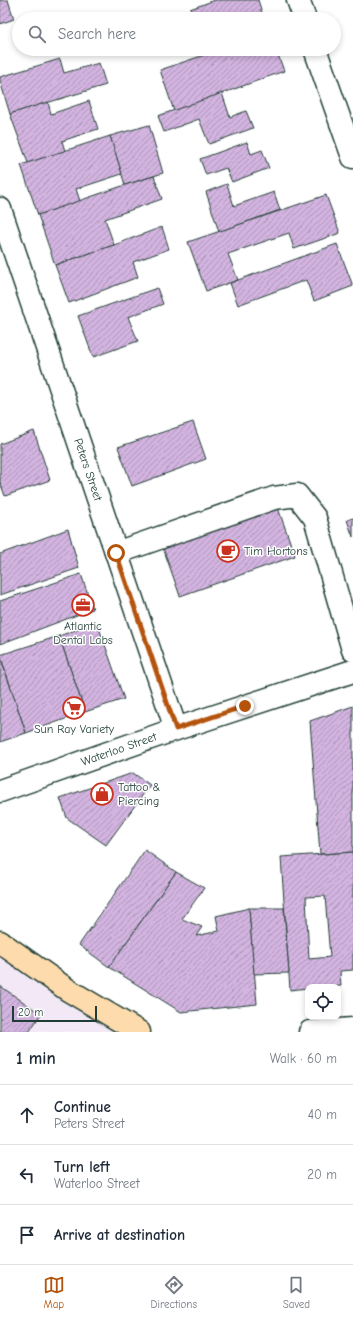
<!DOCTYPE html>
<meta charset="utf-8">
<style>
body{margin:0;font-family:"Comic Neue",sans-serif;background:#f6f6f7;color:#1f2937}
.controls{position:absolute;right:12px;bottom:12px;display:grid;overflow:hidden;border-radius:8px;box-shadow:0 2px 6px #0003}
.controls button{width:36px;height:36px;display:grid;place-items:center;padding:0;border:0;border-bottom:1px solid #e0e1e3;background:#fff;color:#1f2937;font:20px sans-serif}
.scale{position:absolute;left:12px;bottom:10px;width:85px;box-sizing:border-box;padding-left:4px;border:2px solid #1f3d34;border-top:0;font-size:11px;line-height:14px;white-space:nowrap;color:#1f3d34;-webkit-text-stroke:3px #fff;paint-order:stroke}
.stop{position:absolute;width:12px;height:12px;margin:-9px;border:3px solid #b45309;border-radius:50%;background:#fff}
.stop.end{background:#b45309;border-color:#fff;box-shadow:0 1px 4px #0008}
.list{margin:0;padding:0;list-style:none}
h2{display:flex;justify-content:space-between;align-items:center;height:52px;margin:0;padding:0 16px;font-size:17px}
h2 small{font-size:13px;font-weight:400;color:#747a83}
.list li{display:grid;grid-template-columns:26px 1fr auto;gap:12px;align-items:center;box-sizing:border-box;height:60px;padding:0 16px;border-top:1px solid #e0e1e3}
.list b{display:block;font-size:15px;white-space:nowrap}
.list p{margin:0;font-size:13px;white-space:nowrap;color:#747a83}
.list em{font-size:13px;font-style:normal;color:#747a83}
.icon{flex:none;width:22px;height:22px;fill:none;stroke:currentColor;stroke-width:2;stroke-linecap:round;stroke-linejoin:round}
.map{position:relative;flex:none;width:353px;height:1032px;overflow:hidden}
.search{position:absolute;background:#fff;box-shadow:0 2px 6px #0003;left:12px;right:12px;top:12px;height:44px;display:flex;align-items:center;gap:10px;box-sizing:border-box;padding:0 14px;border-radius:22px;color:#747a83;font-size:15px}
.sheet{height:232px;background:#fff}
nav{display:flex;justify-content:space-around;align-items:center;box-sizing:border-box;height:56px;border-top:1px solid #e0e1e3;background:#fff;font-size:11px;color:#747a83}
nav a{display:grid;justify-items:center;gap:2px}
nav .on{color:#b45309}
.map>svg:first-child{display:block}
.built{fill:#f2e8f6}
.building{fill:url(#building-hatch);stroke:#1f3d34;fill-rule:evenodd}
.lines{fill:none;stroke-linecap:round;stroke-linejoin:round}
.minor-casing{stroke:#1f3d34;stroke-width:25}
.major-casing{stroke:#1f3d34;stroke-width:25}
.minor{stroke:#fff;stroke-width:22}
.major{stroke:#fedbac;stroke-width:22}
.route{stroke:#b45309;stroke-width:5}
.labels{text-anchor:middle;stroke-width:3;stroke-linejoin:round;paint-order:stroke}
.street-label{font-size:12px;fill:#1f3d34;stroke:#fff}
.poi-label{font-size:12px;fill:#1f3d34;stroke:#fff;text-anchor:start}
</style>
<div class="map">
<svg width="353" height="1032" viewBox="0 0 353 1032">
<defs>
<pattern id="building-hatch" width="6" height="6" patternUnits="userSpaceOnUse"><rect width="6" height="6" fill="#d3b4e0"/><path d="M-1 1l2-2M0 6l6-6M5 7l2-2" fill="none" stroke="#ab94b6"/></pattern>
</defs>
<rect width="100%" height="100%" fill="#fff"/>
<filter id="ink" filterUnits="userSpaceOnUse"><feTurbulence type="fractalNoise" baseFrequency=".025" numOctaves="2"/><feDisplacementMap in="SourceGraphic" scale="8" xChannelSelector="R" yChannelSelector="G"/><feConvolveMatrix kernelMatrix="1 2 1 2 8 2 1 2 1" color-interpolation-filters="sRGB"/></filter>
<g filter="url(#ink)">
<path class="built" d="M 0,942 L 139,1032 L 0,1032 Z"/>
<g class="building">
<path d="M 0,0 L 8,0 L 14,19 L 0,24 Z"/>
<path d="M 215,0 L 258,0 L 264,19 L 194,19 L 190,9 Z"/>
<path d="M 222,49 L 276,49 L 284,71 L 174,111 L 160,70 Z"/>
<path d="M 60,59 L 64,73 L 99,63 L 106,85 L 10,114 L 0,81 L 0,77 Z"/>
<path d="M 222,93 L 230,117 L 246,111 L 253,128 L 209,144 L 199,119 L 164,132 L 158,116 Z"/>
<path d="M 89,101 L 98,129 L 62,141 L 65,151 L 28,163 L 10,114 L 48,102 L 51,114 Z"/>
<path d="M 149,125 L 163,173 L 125,185 L 110,136 Z"/>
<path d="M 110,136 L 122,174 L 76,189 L 80,201 L 38,215 L 21,165 Z"/>
<path d="M 247,142 L 251,154 L 262,150 L 269,168 L 232,182 L 226,168 L 206,175 L 200,159 Z"/>
<path d="M 154,176 L 162,199 L 105,219 L 114,245 L 55,265 L 38,215 L 125,185 Z"/>
<path d="M 227,184 L 234,206 L 274,192 L 280,210 L 219,232 L 206,192 Z"/>
<path d="M 326,195 L 340,233 L 294,249 L 289,233 L 228,254 L 238,280 L 206,291 L 188,242 Z"/>
<path d="M 162,227 L 169,249 L 133,262 L 138,277 L 69,303 L 55,265 L 114,245 Z"/>
<path d="M 337,244 L 353,286 L 314,301 L 306,280 L 238,305 L 230,283 Z"/>
<path d="M 157,288 L 163,304 L 128,317 L 138,341 L 93,357 L 78,316 Z"/>
<path d="M 193,422 L 206,459 L 132,486 L 118,447 Z"/>
<path d="M 34,431 L 50,480 L 5,496 L 0,482 L 0,444 Z"/>
<path d="M 277,505 L 295,556 L 180,596 L 162,545 Z"/>
<path d="M 353,518 L 353,537 L 347,520 Z"/>
<path d="M 68,529 L 79,568 L 0,595 L 0,554 Z"/>
<path d="M 81,574 L 93,609 L 0,644 L 0,601 Z"/>
<path d="M 97,622 L 124,699 L 85,712 L 59,636 Z"/>
<path d="M 59,636 L 85,712 L 26,733 L 0,655 Z"/>
<path d="M 0,656 L 26,733 L 0,742 Z"/>
<path d="M 353,706 L 353,852 L 320,854 L 310,721 Z"/>
<path d="M 133,773 L 150,785 L 106,845 L 67,818 L 60,798 Z"/>
<path d="M 145,850 L 176,872 L 109,967 L 79,945 Z"/>
<path d="M 353,852 L 353,970 L 340,971 L 341,986 L 308,987 L 308,988 L 290,990 L 281,857 ZM 325,896 L 330,957 L 309,959 L 306,897 Z"/>
<path d="M 176,872 L 204,888 L 182,919 L 202,927 L 196,936 L 219,931 L 216,916 L 249,908 L 257,1004 L 181,1012 L 109,967 Z"/>
<path d="M 249,908 L 284,908 L 289,973 L 254,974 Z"/>
<path d="M 0,986 L 41,1014 L 29,1032 L 0,1032 Z"/>
</g>
<g class="lines">
<g class="minor-casing">
<g id="minor">
<path d="M 298,0 L 305,19"/>
<path d="M 315,49 L 353,157"/>
<path id="s1" d="M 0,209 L 176,729"/>
<path d="M 116,553 L 274,498 L 297,495 L 315,518 L 353,650"/>
<path id="s2" d="M 0,791 L 176,729 L 353,671"/>
<path d="M 310,1032 L 353,1029"/>
</g>
</g>
<g class="major-casing">
<path id="major" d="M 0,942 L 68,990 L 139,1032"/>
</g>
<use href="#minor" class="minor"/>
<use href="#major" class="major"/>
</g>
</g>
<g class="lines" filter="url(#ink)">
<path class="route" d="M 116,553 L 176,729 L 245,706"/>
</g>
<defs>
<g id="cafe-ring" transform="scale(1.15)"><circle r="9.5" fill="#fff" stroke="#c8321e" stroke-width="1.5"/><path d="M-5.5-4.5H6V0H3Q3 3.5 0 3.5H-2.5Q-5.5 3.5-5.5 0ZM3-3.2v2h1.7v-2ZM-6 4.5H4V6H-6Z" fill="#c8321e"/></g>
<g id="office-ring" transform="scale(1.15)"><circle r="9.5" fill="#fff" stroke="#c8321e" stroke-width="1.5"/><path d="M-6-3h4V-5.5h4V-3h4V5H-6ZM-1-4.5V-3h2v-1.5ZM-6 0V1H6V0Z" fill="#c8321e"/></g>
<g id="supermarket-ring" transform="scale(1.15)"><circle r="9.5" fill="#fff" stroke="#c8321e" stroke-width="1.5"/><path d="M-6-5.5h2.5l.6 2H6L4.5 2H-2.5L-4.4-4H-6ZM-1.5 3.2a1.3 1.3 0 1 0 .1 0ZM3 3.2a1.3 1.3 0 1 0 .1 0Z" fill="#c8321e"/></g>
<g id="shop-ring" transform="scale(1.15)"><circle r="9.5" fill="#fff" stroke="#c8321e" stroke-width="1.5"/><path d="M-5-2.5h2.3a2.7 3.5 0 0 1 5.4 0H5L5.5 6h-11ZM-1.5-2.5h3a1.5 2.3 0 0 0-3 0Z" fill="#c8321e"/></g>
</defs>
<g fill-rule="evenodd">
<use href="#cafe-ring" x="228" y="551"/>
<use href="#office-ring" x="83" y="605"/>
<use href="#supermarket-ring" x="74" y="708"/>
<use href="#shop-ring" x="102" y="794"/>
</g>
<g class="labels">
<g class="street-label">
<text dy="4" stroke="none"><textPath href="#s1" startOffset="275">Peters Street</textPath></text>
<text dy="4" stroke="none"><textPath href="#s2" startOffset="126">Waterloo Street</textPath></text>
</g>
<g class="poi-label">
<text x="244" y="555">Tim Hortons</text>
<text x="83" y="630" text-anchor="middle">Atlantic<tspan x="83" dy="14">Dental Labs</tspan></text>
<text x="74" y="733" text-anchor="middle">Sun Ray Variety</text>
<text x="118" y="791">Tattoo &amp;<tspan x="118" dy="14">Piercing</tspan></text>
</g>
</g>
</svg>
<div class="controls">
<button><svg class="icon" aria-label="locate" viewBox="0 0 24 24"><circle cx="12" cy="12" r="6"/><path d="M12 2v4M12 18v4M2 12h4M18 12h4"/></svg></button>
</div>
<div class="scale">20 m</div>
<div class="stop" style="left:116px;top:553px"></div>
<div class="stop end" style="left:245px;top:706px"></div>
<div class="search"><svg class="icon" aria-label="search" viewBox="0 0 24 24"><circle cx="10" cy="10" r="6"/><path d="M15 15l6 6"/></svg>Search here</div>
</div>
<section class="sheet">
<h2>1 min<small>Walk · 60 m</small></h2>
<ul class="list">
<li><svg class="icon" aria-label="ahead" viewBox="0 0 24 24"><path d="M12 20V5M6 11l6-6 6 6"/></svg><div><b>Continue</b><p>Peters Street</p></div><em>40 m</em></li>
<li><svg class="icon" aria-label="left" viewBox="0 0 24 24"><path d="M17 20v-9H6M10 6l-5 5 5 5"/></svg><div><b>Turn left</b><p>Waterloo Street</p></div><em>20 m</em></li>
<li><svg class="icon" aria-label="arrive" viewBox="0 0 24 24"><path d="M6 21V4h12l-3 4 3 4H6"/></svg><div><b>Arrive at destination</b></div></li>
</ul>
</section>
<nav>
<a class="on"><svg class="icon" aria-label="map" viewBox="0 0 24 24"><path d="M3 6l6-2 6 2 6-2v14l-6 2-6-2-6 2zM9 4v14M15 6v14"/></svg>Map</a>
<a><svg class="icon" aria-label="directions" viewBox="0 0 24 24"><path d="M12 3l9 9-9 9-9-9zM9 14v-3h6M13 9l2 2-2 2"/></svg>Directions</a>
<a><svg class="icon" aria-label="saved" viewBox="0 0 24 24"><path d="M7 4h10v16l-5-4-5 4z"/></svg>Saved</a>
</nav>
